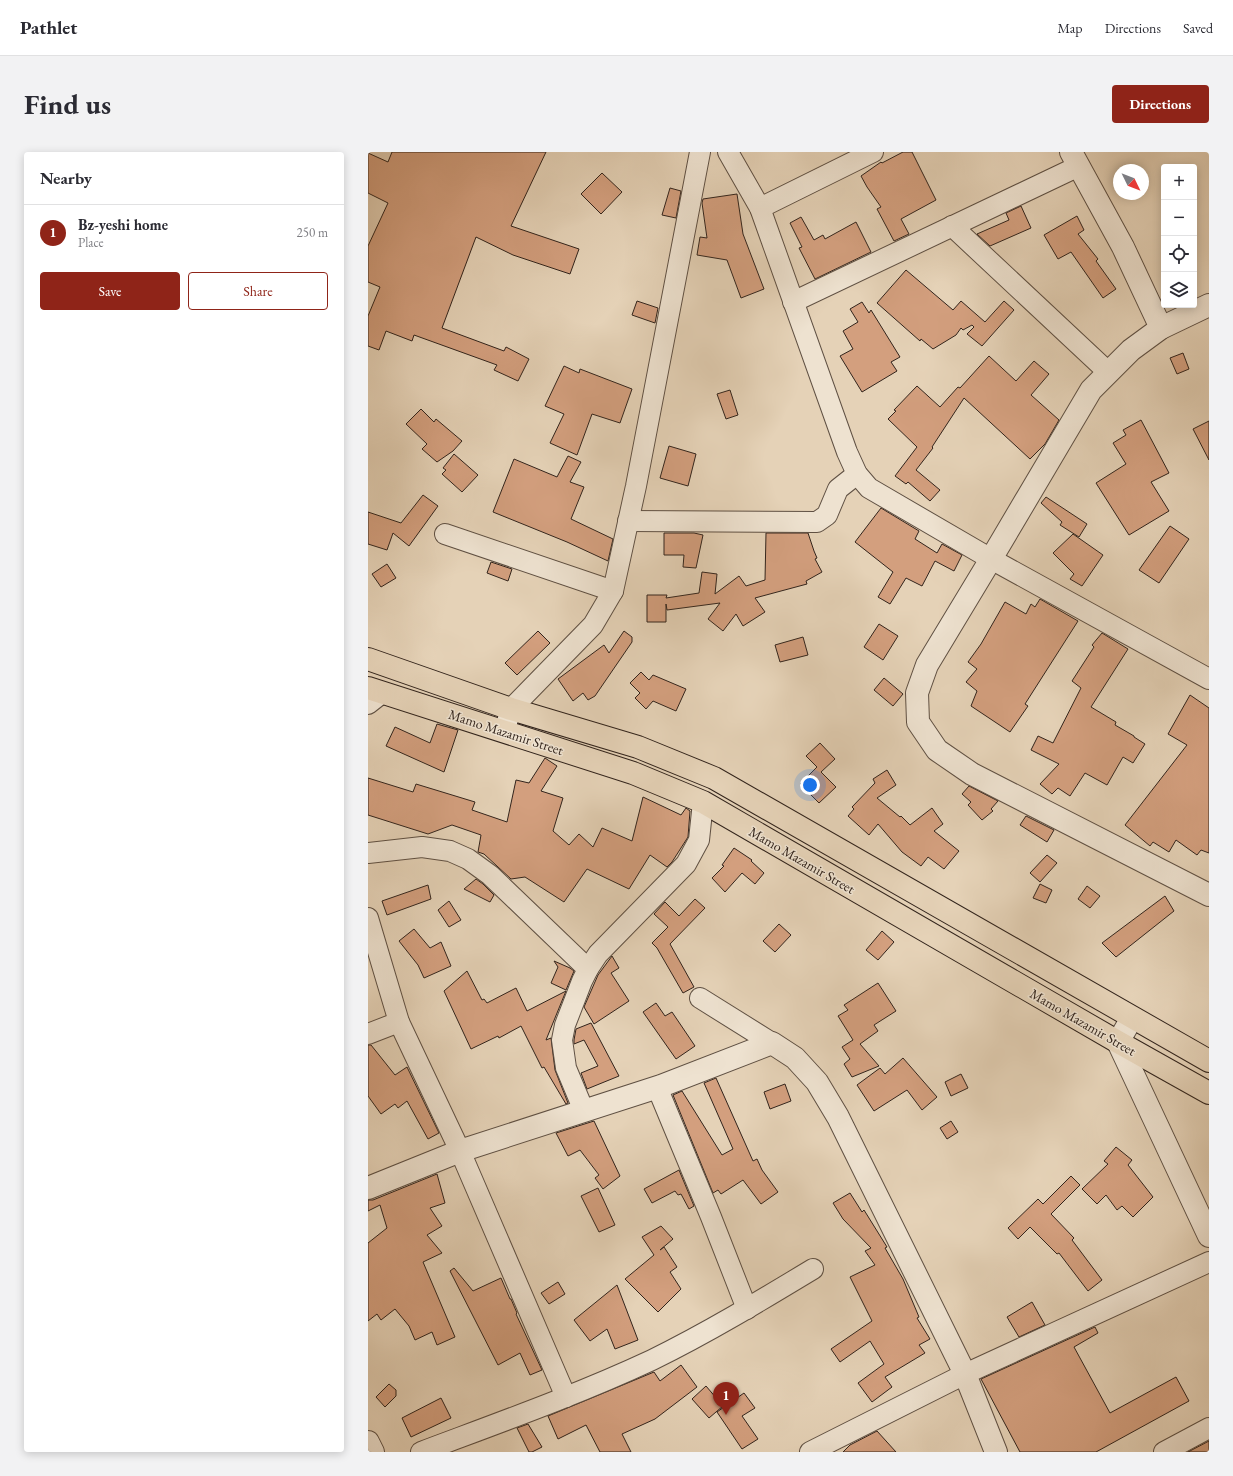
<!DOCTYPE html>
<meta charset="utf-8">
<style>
body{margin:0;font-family:"EB Garamond",serif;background:#f2f2f3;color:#2b2b33}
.controls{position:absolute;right:12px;top:12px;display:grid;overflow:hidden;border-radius:4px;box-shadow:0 2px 10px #0003}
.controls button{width:36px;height:36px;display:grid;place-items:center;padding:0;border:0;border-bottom:1px solid #e1e1e2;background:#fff;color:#2b2b33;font:20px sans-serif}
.compass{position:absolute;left:745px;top:12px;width:36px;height:36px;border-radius:50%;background:#fff;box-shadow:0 2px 10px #0003;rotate:133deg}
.you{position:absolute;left:442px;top:633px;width:14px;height:14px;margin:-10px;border:3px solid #fff;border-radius:50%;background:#1a73e8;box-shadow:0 0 0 6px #1a73e833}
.badge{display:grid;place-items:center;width:26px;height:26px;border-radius:50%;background:#8f2418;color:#fff;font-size:13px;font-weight:700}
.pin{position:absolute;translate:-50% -33px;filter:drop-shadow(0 1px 2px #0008)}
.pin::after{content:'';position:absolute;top:21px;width:14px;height:12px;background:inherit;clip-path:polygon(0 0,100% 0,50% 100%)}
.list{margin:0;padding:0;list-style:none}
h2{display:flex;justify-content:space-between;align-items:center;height:52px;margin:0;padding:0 16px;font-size:17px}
h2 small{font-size:13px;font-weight:400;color:#7c7c81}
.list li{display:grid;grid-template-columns:26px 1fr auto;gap:12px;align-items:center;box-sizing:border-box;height:56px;padding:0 16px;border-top:1px solid #e1e1e2}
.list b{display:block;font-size:15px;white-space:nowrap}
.list p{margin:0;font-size:13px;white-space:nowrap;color:#7c7c81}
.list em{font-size:13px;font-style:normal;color:#7c7c81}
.actions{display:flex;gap:8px;padding:12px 16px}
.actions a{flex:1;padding:9px 0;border:1px solid #8f2418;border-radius:4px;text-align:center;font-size:14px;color:#8f2418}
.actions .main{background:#8f2418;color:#fff}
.icon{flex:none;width:22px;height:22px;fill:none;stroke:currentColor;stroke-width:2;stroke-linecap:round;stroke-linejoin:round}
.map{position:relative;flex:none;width:841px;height:1300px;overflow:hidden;border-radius:4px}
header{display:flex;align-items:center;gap:24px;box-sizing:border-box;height:56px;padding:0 20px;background:#fff;border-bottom:1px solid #e1e1e2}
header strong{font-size:19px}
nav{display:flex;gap:22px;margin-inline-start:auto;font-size:14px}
.intro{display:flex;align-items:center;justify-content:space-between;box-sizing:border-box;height:96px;padding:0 24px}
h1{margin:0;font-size:28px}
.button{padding:10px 18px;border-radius:4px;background:#8f2418;color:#fff;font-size:14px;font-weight:700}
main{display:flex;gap:24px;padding:0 24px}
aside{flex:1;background:#fff;border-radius:4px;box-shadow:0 2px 10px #0003}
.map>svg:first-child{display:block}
.building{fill:#d39f7e;stroke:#32241c}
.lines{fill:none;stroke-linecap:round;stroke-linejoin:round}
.minor-casing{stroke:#5f5043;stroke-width:22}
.tertiary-casing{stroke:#5f5043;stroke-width:24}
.primary-casing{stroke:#32241c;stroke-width:24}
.minor{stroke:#eee2d0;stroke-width:20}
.tertiary{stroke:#eee2d0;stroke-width:22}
.primary{stroke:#e5d2b7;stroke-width:22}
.labels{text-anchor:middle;stroke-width:3;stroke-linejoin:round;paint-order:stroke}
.street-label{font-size:14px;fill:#32241c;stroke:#eee2d0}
</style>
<header>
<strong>Pathlet</strong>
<nav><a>Map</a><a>Directions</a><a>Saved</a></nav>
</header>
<div class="intro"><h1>Find us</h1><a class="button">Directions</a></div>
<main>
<aside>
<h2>Nearby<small></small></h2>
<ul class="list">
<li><span class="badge">1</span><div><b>Bz-yeshi home</b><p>Place</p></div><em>250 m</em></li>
</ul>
<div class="actions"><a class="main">Save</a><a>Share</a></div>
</aside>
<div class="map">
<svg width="841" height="1300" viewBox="0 0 841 1300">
<rect width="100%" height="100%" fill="#e5d2b7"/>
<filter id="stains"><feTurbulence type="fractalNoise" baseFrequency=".005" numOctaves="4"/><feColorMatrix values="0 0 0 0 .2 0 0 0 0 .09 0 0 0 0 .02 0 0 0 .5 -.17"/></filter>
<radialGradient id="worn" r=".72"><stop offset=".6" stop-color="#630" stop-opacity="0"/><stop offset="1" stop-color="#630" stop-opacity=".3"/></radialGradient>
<g class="building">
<path d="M 24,0 L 178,0 L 143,74 L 211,97 L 202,122 L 145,103 L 108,85 L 74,176 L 136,199 L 138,195 L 161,207 L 150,229 L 126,218 L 129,213 L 46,183 L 44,189 L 18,179 L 11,198 L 0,194 L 0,164 L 12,135 L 0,130 L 0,94 L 20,51 L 0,41 L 0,1 L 20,10 Z"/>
<path d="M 535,0 L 544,0 L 568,48 L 533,67 L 541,82 L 526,89 L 509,57 L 513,55 L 499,35 L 493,24 L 513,10 L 514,11 Z"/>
<path d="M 234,21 L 254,40 L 233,62 L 213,42 Z"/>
<path d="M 302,36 L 313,39 L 308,66 L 294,63 Z"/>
<path d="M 369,42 L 375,82 L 396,137 L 373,146 L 359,108 L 329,103 L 332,85 L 339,86 L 334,51 L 335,47 Z"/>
<path d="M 653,54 L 663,76 L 622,94 L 609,82 L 641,68 L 638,61 Z"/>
<path d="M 709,64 L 716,78 L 710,82 L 730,107 L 728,109 L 748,137 L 735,146 L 703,100 L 690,107 L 676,83 Z"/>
<path d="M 433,65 L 446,88 L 455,83 L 457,87 L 488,70 L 503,100 L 447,127 L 431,96 L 434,95 L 422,71 Z"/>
<path d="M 538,118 L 585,158 L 593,149 L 617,170 L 636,149 L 646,158 L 614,194 L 599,182 L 606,175 L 604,173 L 595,178 L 593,176 L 588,183 L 565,197 L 553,187 L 552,189 L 509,151 Z"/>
<path d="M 269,149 L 290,156 L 287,171 L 264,163 Z"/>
<path d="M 494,150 L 501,161 L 503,158 L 532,205 L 523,210 L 529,219 L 494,240 L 472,204 L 485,197 L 475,179 L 490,170 L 482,157 Z"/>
<path d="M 815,201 L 821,217 L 809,222 L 802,206 Z"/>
<path d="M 621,204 L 648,229 L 666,209 L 681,222 L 663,243 L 691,268 L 677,292 L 662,307 L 596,246 L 564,295 L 565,296 L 548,318 L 572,338 L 562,349 L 540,330 L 538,332 L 527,324 L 549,295 L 520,267 L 528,259 L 526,258 L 549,234 L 572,255 L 590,235 L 592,236 Z"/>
<path d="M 196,214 L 211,221 L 212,217 L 264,237 L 252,271 L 224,262 L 209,303 L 182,291 L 196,262 L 177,254 Z"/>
<path d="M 362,238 L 370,263 L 358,267 L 349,242 Z"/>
<path d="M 53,257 L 66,270 L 68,267 L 94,289 L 85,299 L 69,310 L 54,297 L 59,292 L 38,272 Z"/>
<path d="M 773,268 L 801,321 L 783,330 L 801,359 L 761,383 L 728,331 L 758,312 L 745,291 L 758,283 L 755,278 Z"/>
<path d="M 841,269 L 841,308 L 825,277 Z"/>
<path d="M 301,294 L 328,302 L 320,334 L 292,326 Z"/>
<path d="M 86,302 L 110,323 L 94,340 L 74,322 L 78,318 L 75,316 Z"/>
<path d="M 200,304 L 213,310 L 202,330 L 216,335 L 203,367 L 245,387 L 240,409 L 199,390 L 125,360 L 146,307 L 189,325 Z"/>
<path d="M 55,343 L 70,354 L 41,394 L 25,381 L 19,398 L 0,392 L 0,360 L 33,371 Z"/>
<path d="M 678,345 L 719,372 L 711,385 L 692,373 L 694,370 L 673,351 Z"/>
<path d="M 513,356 L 551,379 L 547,387 L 569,401 L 574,392 L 594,403 L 586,419 L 567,409 L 554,434 L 538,426 L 522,452 L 510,445 L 525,420 L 487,390 Z"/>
<path d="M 802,374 L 821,387 L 791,431 L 771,418 Z"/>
<path d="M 296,381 L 326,381 L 335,383 L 328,416 L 315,415 L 316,403 L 296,403 Z"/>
<path d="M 398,381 L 440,381 L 446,399 L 449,406 L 447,407 L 454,420 L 438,429 L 439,432 L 387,446 L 397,460 L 375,474 L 368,462 L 355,479 L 340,467 L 352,451 L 299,458 L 298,452 L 298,470 L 279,470 L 279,443 L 299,443 L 298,446 L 331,441 L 334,420 L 349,422 L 347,442 L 371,424 L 378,434 L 397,428 Z"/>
<path d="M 705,382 L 735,403 L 714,434 L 702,427 L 706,422 L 685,401 Z"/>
<path d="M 123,410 L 144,417 L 140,429 L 119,421 Z"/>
<path d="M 19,412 L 28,426 L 13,435 L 4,422 Z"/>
<path d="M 672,447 L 710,469 L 657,552 L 660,554 L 642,580 L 603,554 L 609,539 L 598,530 L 609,517 L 600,510 L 613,492 L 637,450 L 658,462 L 663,452 L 667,455 Z"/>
<path d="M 511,472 L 530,484 L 515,508 L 496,495 Z"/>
<path d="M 170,479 L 182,491 L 149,523 L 137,511 Z"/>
<path d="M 256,479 L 264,485 L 264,490 L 227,544 L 220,548 L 215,541 L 205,549 L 190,527 L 236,493 L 241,501 Z"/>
<path d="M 734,481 L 760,497 L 723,555 L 748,570 L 747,573 L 766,584 L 766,585 L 777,592 L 765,611 L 755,605 L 739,633 L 717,621 L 702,644 L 690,636 L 684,642 L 672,632 L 691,612 L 663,598 L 670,584 L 685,591 L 713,536 L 704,529 L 726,495 L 724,493 Z"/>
<path d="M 435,485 L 440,503 L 412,510 L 407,493 Z"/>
<path d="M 273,520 L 281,528 L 285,523 L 318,537 L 308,559 L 285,549 L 278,557 L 267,546 L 272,541 L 262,531 Z"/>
<path d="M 516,526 L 535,542 L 525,554 L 506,538 Z"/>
<path d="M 822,543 L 841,556 L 841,701 L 833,698 L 829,703 L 808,688 L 801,700 L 785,690 L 782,694 L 757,673 L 819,593 L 800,582 Z"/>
<path d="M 69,572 L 90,578 L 76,620 L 18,594 L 27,575 L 62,591 Z"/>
<path d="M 452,591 L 467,607 L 453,620 L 468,635 L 451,651 L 432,632 L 449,615 L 438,604 Z"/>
<path d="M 177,606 L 189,614 L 173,639 L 195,646 L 185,679 L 201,693 L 211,682 L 225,695 L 234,676 L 264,689 L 275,645 L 313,663 L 318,656 L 322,659 L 320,685 L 304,710 L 299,715 L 282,703 L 261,737 L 219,717 L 196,750 L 157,725 L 143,727 L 116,702 L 110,700 L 113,683 L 84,673 L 60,682 L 0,663 L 0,626 L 45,640 L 48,632 L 107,650 L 104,658 L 139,670 L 148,628 L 161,631 Z"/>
<path d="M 519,618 L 528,633 L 509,646 L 532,665 L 533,664 L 542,673 L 564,656 L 575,672 L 566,679 L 591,699 L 576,717 L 560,705 L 553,714 L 534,700 L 510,672 L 501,683 L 480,664 L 486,657 L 484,655 L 507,631 L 505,627 Z"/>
<path d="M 601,634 L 630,649 L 623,657 L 625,659 L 614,668 L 600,653 L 603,650 L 594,642 Z"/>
<path d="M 658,664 L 686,678 L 679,690 L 652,673 Z"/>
<path d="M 366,696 L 384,708 L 383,709 L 396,721 L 387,732 L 374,721 L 357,740 L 344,726 L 356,714 L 354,713 Z"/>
<path d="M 679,703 L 689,711 L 672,730 L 662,721 Z"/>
<path d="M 108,727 L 115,732 L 126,743 L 122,750 L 96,737 Z"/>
<path d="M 672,732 L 684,738 L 678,751 L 665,746 Z"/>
<path d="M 60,733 L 63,747 L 19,763 L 14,749 Z"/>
<path d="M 719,734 L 732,744 L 722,756 L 710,747 Z"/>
<path d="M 797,744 L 806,759 L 748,805 L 734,791 Z"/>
<path d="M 327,747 L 337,756 L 302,792 L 326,835 L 315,841 L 289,796 L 284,791 L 300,775 L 286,762 L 297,750 L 311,764 Z"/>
<path d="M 81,749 L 93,768 L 81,775 L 70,758 Z"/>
<path d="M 411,772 L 423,783 L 407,800 L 395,789 Z"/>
<path d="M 46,777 L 62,796 L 73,790 L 83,814 L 56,826 L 50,813 L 31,789 Z"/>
<path d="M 514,779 L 526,790 L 510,808 L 498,798 Z"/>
<path d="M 244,804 L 251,816 L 243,821 L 261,849 L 226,872 L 216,855 L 230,823 Z"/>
<path d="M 186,809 L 202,816 L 206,819 L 198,838 L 183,831 L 190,815 Z"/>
<path d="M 99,819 L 114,848 L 116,847 L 119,851 L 148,836 L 159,859 L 198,839 L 178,888 L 183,886 L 187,918 L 200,951 L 198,952 L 176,915 L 174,916 L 153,874 L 131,886 L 130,884 L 103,897 L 76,839 Z"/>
<path d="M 510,831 L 528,859 L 506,873 L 510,879 L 492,892 L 511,914 L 484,925 L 476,912 L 482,907 L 474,895 L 485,888 L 470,864 L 480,858 L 476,853 Z"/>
<path d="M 288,851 L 297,864 L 304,860 L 327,894 L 308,907 L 275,860 Z"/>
<path d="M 223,871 L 251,924 L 219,937 L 213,921 L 230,914 L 216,888 L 206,892 L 206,888 L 208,877 Z"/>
<path d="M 0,893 L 3,893 L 27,923 L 39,915 L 71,981 L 60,987 L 39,949 L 30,956 L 27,952 L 13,962 L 0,944 Z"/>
<path d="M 535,906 L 569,945 L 554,958 L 539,938 L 506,959 L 489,933 L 512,916 L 517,922 Z"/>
<path d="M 593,922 L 600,936 L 583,944 L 577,930 Z"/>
<path d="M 348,926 L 385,1009 L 389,1007 L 394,1018 L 410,1040 L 393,1052 L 375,1028 L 353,1042 L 350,1038 L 345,1041 L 305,943 L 314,939 L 354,1003 L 365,997 L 336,931 Z"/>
<path d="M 417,932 L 423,949 L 402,957 L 396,940 Z"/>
<path d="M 226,969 L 252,1024 L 235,1037 L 227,1026 L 231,1023 L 212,998 L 200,1004 L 188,981 Z"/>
<path d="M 583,969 L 590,980 L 579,987 L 572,976 Z"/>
<path d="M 748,995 L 764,1008 L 760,1013 L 785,1045 L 765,1065 L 754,1054 L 749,1058 L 738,1043 L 729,1052 L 714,1037 L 740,1012 L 736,1009 Z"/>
<path d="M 311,1018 L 326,1054 L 321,1057 L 313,1042 L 310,1043 L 307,1039 L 284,1051 L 276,1037 Z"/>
<path d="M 69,1022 L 77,1051 L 62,1056 L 74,1074 L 59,1083 L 74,1101 L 55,1110 L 87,1185 L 69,1193 L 64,1180 L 47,1188 L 41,1174 L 27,1157 L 13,1168 L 9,1162 L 0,1169 L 0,1091 L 19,1076 L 12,1053 L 0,1059 L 0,1048 L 5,1048 Z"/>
<path d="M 703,1024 L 712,1033 L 683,1062 L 706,1086 L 704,1088 L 734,1128 L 720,1139 L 691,1101 L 689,1102 L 662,1075 L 650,1087 L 640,1076 L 670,1047 L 675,1052 Z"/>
<path d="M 230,1036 L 247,1073 L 231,1080 L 213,1044 Z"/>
<path d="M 482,1041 L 494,1060 L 496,1058 L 519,1095 L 517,1096 L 535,1127 L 551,1165 L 549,1166 L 562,1187 L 551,1193 L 557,1201 L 517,1225 L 524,1235 L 504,1250 L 490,1231 L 516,1212 L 502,1189 L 472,1210 L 463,1197 L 504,1169 L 482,1125 L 507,1113 L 497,1099 L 503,1096 L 475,1067 L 465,1051 Z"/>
<path d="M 293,1074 L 305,1087 L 292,1098 L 296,1095 L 309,1115 L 302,1120 L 313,1137 L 290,1160 L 257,1127 L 286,1103 L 274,1085 Z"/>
<path d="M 86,1116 L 105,1139 L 133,1126 L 142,1147 L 143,1147 L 149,1161 L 148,1162 L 174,1218 L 162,1223 L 152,1201 L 130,1213 L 82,1119 Z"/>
<path d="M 190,1130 L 197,1142 L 181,1152 L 173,1141 Z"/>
<path d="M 249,1133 L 270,1188 L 247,1197 L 239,1177 L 222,1189 L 206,1168 Z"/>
<path d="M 664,1150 L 677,1173 L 651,1185 L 639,1165 Z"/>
<path d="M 727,1175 L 730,1181 L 706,1195 L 742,1261 L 808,1225 L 821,1249 L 728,1300 L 652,1300 L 613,1227 Z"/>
<path d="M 313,1213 L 329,1235 L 287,1267 L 254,1282 L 263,1300 L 232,1300 L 218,1273 L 190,1287 L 180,1264 L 286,1220 L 292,1229 Z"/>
<path d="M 21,1232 L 28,1238 L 28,1244 L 17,1255 L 8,1245 Z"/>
<path d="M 338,1234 L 355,1254 L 341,1266 L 324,1247 Z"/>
<path d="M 376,1241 L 387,1256 L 374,1264 L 390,1287 L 374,1297 L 349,1260 Z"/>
<path d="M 73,1246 L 83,1266 L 43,1285 L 34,1266 Z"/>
<path d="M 160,1272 L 174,1295 L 164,1300 L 161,1300 L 149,1276 Z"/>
<path d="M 509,1279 L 528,1300 L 475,1300 L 482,1293 Z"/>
<path d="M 841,1289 L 841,1300 L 820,1300 Z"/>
</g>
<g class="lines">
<g class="minor-casing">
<g id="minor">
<path d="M 360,0 L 392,56 L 479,300 L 489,322 L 501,336 L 623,407 L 841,527"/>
<path d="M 392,56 L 505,0"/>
<path d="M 584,74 L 740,220"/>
<path d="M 425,150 L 711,14"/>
<path d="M 260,369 L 449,370 L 459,363 L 470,337 L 489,322"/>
<path d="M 77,382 L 245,439"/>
<path d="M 0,552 L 14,541"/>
<path d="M 136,580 L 143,557 L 225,473 L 245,439 L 268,334 L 332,0"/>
<path d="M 0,701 L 54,695 L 82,699 L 100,707 L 122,723 L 220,817"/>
<path d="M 0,766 L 31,870 L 92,999 L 198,1245"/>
<path d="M 332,846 L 404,891"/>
<path d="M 0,882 L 31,870"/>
<path d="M 289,935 L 343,1065 L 379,1157"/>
<path d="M 216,959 L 198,916 L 194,888 L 197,873 L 214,829 L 220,817 L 230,802 L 318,712 L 331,688 L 335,650"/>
<path d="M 53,1300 C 130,1271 209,1243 284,1208 C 339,1181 392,1149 445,1117"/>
<path d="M 442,1300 L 597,1222 L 841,1110"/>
<path d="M 796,1300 L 841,1276"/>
</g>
</g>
<g class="tertiary-casing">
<g id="tertiary">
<path d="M 703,0 L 755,95 L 793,176"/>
<path d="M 841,153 L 793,176 L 763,198 L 723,238 L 623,407 L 559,513 L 549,541 L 550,570 L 569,598 L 604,622 L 841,743"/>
<path d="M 764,866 L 750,890 L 841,1084"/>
<path d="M 0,1036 L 92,999 L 293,934 L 404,891 L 427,906 L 449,930 L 470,965 L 597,1222 L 628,1300"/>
<path d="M 0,1290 L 5,1300"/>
</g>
</g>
<g class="primary-casing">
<g id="primary">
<path d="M 0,507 L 143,557 L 270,595 L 346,626 L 841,909"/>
<path d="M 0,536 L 265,621 L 335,650 L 750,890 L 841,941"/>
</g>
</g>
<use href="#minor" class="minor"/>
<use href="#tertiary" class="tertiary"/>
<use href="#primary" class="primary"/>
</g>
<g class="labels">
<g class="street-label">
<text transform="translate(138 580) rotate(18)" y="5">Mamo Mazamir Street</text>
<text transform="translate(434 708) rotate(30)" y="5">Mamo Mazamir Street</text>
<text transform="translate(715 870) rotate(30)" y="5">Mamo Mazamir Street</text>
</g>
</g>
<rect width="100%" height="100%" filter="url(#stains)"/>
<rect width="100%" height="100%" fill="url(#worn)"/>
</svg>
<div class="controls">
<button>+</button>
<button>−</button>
<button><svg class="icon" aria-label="locate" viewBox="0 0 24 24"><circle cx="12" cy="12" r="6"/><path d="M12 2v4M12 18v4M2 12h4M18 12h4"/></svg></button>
<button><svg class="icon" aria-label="layers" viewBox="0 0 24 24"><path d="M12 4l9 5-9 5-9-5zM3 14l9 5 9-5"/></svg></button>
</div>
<svg class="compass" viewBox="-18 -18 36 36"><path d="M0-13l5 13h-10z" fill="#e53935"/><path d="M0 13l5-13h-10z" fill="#7c7c81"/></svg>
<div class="you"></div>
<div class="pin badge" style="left:358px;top:1263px">1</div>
</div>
</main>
